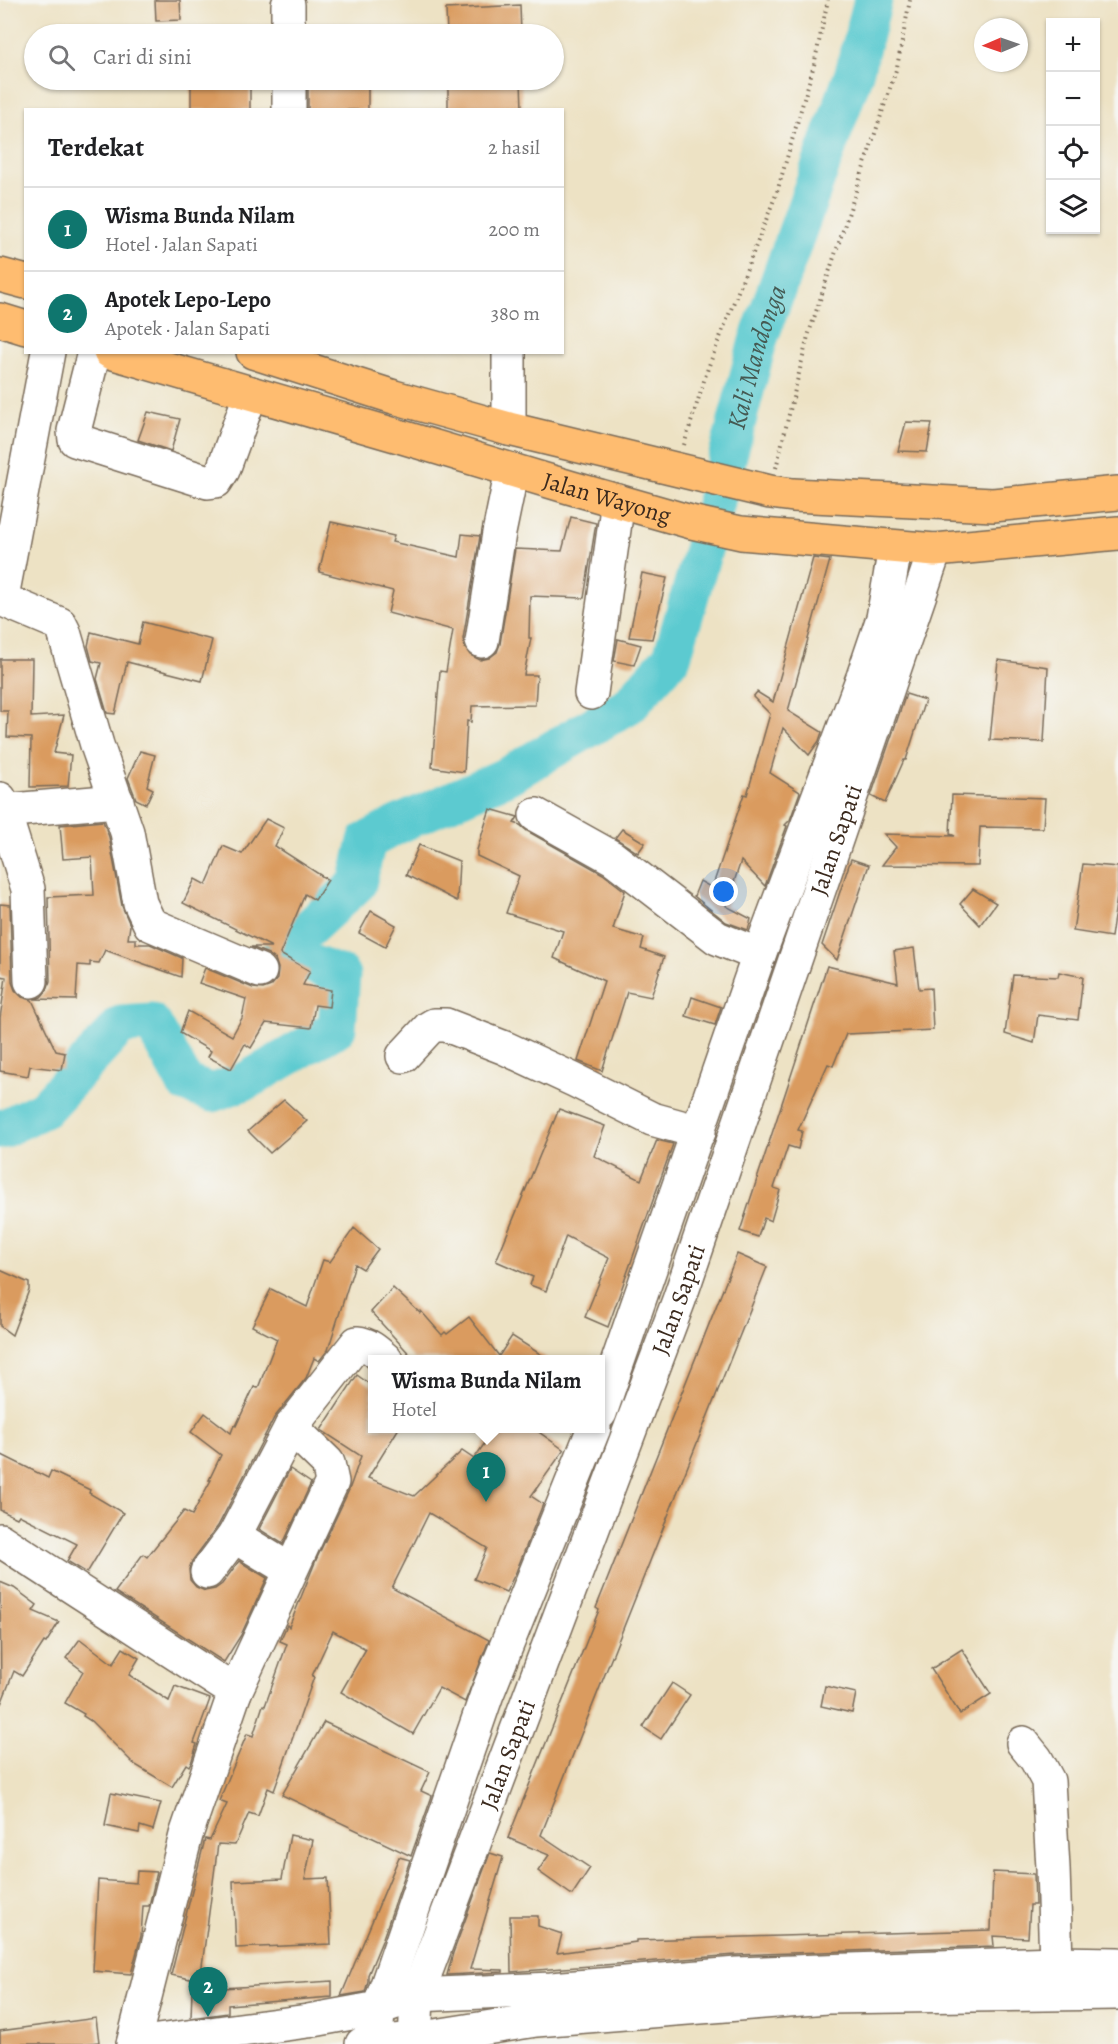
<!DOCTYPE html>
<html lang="id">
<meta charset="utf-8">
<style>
body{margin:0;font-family:Alegreya,serif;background:#f2f2f2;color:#202124}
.controls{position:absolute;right:18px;top:18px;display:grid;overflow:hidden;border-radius:0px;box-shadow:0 2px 4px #0004}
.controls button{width:54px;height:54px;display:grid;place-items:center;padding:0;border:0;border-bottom:2px solid #e0e0e0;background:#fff;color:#202124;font:30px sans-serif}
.compass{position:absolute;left:974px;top:18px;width:54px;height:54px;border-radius:50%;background:#fff;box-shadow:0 2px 4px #0004;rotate:268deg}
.you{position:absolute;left:724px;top:892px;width:21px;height:21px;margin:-15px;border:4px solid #fff;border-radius:50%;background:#1a73e8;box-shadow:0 0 0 9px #1a73e833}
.badge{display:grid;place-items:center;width:39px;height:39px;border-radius:50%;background:#0f766e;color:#fff;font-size:20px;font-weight:700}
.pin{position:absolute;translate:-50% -50px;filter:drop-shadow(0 2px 3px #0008)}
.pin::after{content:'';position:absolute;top:32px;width:21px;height:18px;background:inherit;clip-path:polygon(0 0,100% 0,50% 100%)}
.popup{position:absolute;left:368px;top:1355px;width:237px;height:78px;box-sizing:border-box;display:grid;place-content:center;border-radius:0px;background:#fff;filter:drop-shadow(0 2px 4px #0005);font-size:20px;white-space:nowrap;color:#757577}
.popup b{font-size:22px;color:#202124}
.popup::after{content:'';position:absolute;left:50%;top:100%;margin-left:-12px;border:12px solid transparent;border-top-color:#fff}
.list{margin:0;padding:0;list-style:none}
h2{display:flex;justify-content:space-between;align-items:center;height:78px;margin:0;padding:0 24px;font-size:26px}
h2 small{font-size:20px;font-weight:400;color:#757577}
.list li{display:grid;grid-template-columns:39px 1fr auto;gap:18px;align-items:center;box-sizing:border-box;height:84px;padding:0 24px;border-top:2px solid #e0e0e0}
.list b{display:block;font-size:22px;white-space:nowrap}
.list p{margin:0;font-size:20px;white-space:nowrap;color:#757577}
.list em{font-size:20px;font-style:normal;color:#757577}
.icon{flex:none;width:33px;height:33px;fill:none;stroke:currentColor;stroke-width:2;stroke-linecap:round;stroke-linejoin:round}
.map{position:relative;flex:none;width:1118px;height:2044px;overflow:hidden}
.search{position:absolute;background:#fff;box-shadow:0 2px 4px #0004;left:24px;top:24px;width:540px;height:66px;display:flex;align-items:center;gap:15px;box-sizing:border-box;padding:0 21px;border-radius:33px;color:#757577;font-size:22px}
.panel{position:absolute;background:#fff;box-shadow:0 2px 4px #0004;left:24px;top:108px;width:540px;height:246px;border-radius:0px}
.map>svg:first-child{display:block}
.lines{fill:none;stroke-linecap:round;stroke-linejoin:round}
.river{stroke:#5ccad0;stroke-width:39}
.building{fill:#da9b5f}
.minor-casing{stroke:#796a58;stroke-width:36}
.major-casing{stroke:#796a58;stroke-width:36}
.path{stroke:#796a58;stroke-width:4;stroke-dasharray:1.5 4.5;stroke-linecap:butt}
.minor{stroke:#fff;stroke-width:33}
.major{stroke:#febc70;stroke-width:33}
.labels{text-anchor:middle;stroke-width:5;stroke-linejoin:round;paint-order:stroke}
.street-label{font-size:24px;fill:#3b2a1e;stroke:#f6f6f2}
.water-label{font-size:26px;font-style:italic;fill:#455a53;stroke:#f6f6f2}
</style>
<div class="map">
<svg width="1118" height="2044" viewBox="0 0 1118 2044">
<rect width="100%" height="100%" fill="#f6f6f2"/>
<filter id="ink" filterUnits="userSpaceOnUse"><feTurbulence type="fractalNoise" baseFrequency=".0167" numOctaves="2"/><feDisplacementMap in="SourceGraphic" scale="12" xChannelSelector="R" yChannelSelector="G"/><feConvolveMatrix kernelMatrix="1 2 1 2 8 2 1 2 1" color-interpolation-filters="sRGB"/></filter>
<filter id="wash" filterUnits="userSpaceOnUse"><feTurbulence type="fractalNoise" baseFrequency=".008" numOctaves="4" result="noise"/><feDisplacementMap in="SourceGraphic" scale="24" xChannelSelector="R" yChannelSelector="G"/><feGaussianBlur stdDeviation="1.35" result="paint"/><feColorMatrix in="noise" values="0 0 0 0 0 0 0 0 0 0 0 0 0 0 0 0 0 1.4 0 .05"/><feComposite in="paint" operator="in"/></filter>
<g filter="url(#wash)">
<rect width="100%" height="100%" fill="#ede2c4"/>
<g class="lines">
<path class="river" id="s1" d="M 0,1130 L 44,1109 L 121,1025 L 152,1023 L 185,1083 L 212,1093 L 248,1080 L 337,1028 L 341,975 L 282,953 L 357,884 L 367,841 L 399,824 L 507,776 L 629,705 L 672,657 L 705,543 L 758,341 L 854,73 L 873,0"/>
</g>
<g id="blocks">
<g class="building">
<path d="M 155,0 L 180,0 L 181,20 L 156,21 Z"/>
<path d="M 520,5 L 521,34 L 447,34 L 446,9 Z"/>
<rect x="191" y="80" width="59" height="30"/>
<rect x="308" y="80" width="60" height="30"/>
<path d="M 448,80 L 521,80 L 522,110 L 448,110 Z"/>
<path d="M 148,412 L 180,419 L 171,451 L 138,440 Z"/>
<path d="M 906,422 L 932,423 L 927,452 L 898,451 Z"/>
<path d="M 571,517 L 596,523 L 584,598 L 530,596 L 529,638 L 531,638 L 524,675 L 537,675 L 535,705 L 472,706 L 471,722 L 467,721 L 464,772 L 432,767 L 440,671 L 446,672 L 453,630 L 388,613 L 393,591 L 319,572 L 331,522 L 394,536 L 392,542 L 459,557 L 462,534 L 480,536 L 463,639 L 465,648 L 470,655 L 480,660 L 489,658 L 497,652 L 500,644 L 515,549 L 562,551 Z"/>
<path d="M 813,558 L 830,560 L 788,711 L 822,732 L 819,741 L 809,755 L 783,728 L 770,773 L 800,792 L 790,820 L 785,825 L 787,826 L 765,886 L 741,861 L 726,906 L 751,919 L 748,930 L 726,922 L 694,896 L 700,881 L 712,888 L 744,794 L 747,795 L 770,714 L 753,697 L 757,692 L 773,702 Z"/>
<path d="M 642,573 L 667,578 L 652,639 L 629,637 Z"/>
<path d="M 143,622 L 212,640 L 202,681 L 127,662 L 115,714 L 107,713 L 97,679 L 101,663 L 92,661 L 88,646 L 91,632 L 138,644 Z"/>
<path d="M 618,639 L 641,645 L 634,665 L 614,661 Z"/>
<path d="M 0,659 L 32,659 L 31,717 L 64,715 L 54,753 L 71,755 L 68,786 L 30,787 L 31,738 L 7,737 L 8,711 L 0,711 Z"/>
<path d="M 998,660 L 1048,667 L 1044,742 L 990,740 Z"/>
<path d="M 906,694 L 925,700 L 906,760 L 904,760 L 885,803 L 871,796 Z"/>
<path d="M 140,751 L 155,755 L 147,786 L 153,789 L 146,804 L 136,799 L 128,778 Z"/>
<path d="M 952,795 L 1045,798 L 1043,828 L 980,827 L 978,866 L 882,865 L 896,847 L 884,834 L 955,836 L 950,834 Z"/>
<path d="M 490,809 L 518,817 L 514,823 L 520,825 L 527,831 L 603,874 L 625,891 L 613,929 L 644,938 L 641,949 L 664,957 L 651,997 L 627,992 L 602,1071 L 578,1061 L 604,981 L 554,958 L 563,931 L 506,913 L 519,876 L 477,856 L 477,850 Z"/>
<path d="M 266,819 L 284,828 L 275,846 L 328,880 L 315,900 L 305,894 L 280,954 L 310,971 L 303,985 L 331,990 L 329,1007 L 315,1005 L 311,1028 L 266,1023 L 251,1048 L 245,1044 L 231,1069 L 208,1057 L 211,1051 L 180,1033 L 188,1011 L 232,1036 L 242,1018 L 246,999 L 199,983 L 205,968 L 253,988 L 263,989 L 271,986 L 277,979 L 278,968 L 275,959 L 268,954 L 251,947 L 272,947 L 183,903 L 195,879 L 206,885 L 223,846 L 242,854 Z"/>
<path d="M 103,821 L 109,837 L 122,906 L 130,925 L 128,939 L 136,939 L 136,944 L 150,944 L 182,958 L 181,977 L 105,950 L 99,963 L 90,962 L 90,966 L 78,965 L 76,1000 L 34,999 L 41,997 L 47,990 L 50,981 L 48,897 L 94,895 L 92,857 L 63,859 L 60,825 Z"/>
<path d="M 622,829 L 645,843 L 638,853 L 615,838 Z"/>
<path d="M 419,845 L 459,861 L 457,901 L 406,875 Z"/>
<path d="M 851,859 L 869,865 L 837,960 L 822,945 Z"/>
<path d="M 1083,864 L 1118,867 L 1118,890 L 1111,937 L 1073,931 Z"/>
<path d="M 973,889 L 996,903 L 980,925 L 960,904 Z"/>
<path d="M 0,904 L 10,905 L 12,982 L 15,990 L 22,997 L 32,1000 L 56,1051 L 65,1053 L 62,1070 L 30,1066 L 28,1076 L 0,1071 L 0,1018 L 6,977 L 0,976 Z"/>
<path d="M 371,911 L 396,925 L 385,947 L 359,933 Z"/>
<path d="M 914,948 L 919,989 L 931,988 L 933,1030 L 846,1034 L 833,1066 L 828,1064 L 798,1130 L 802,1131 L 798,1149 L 788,1146 L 774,1188 L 780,1190 L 771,1221 L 764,1218 L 758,1237 L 740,1231 L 827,966 L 898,983 L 894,951 Z"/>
<path d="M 1059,972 L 1083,977 L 1078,1020 L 1038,1015 L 1034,1043 L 1005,1034 L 1013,975 L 1058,977 Z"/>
<path d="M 692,997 L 721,1007 L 715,1025 L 686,1016 Z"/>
<path d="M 284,1100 L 307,1121 L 270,1153 L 248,1131 Z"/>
<path d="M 559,1109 L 605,1126 L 594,1156 L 641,1180 L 657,1140 L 673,1144 L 608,1327 L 585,1317 L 609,1258 L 566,1236 L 546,1291 L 530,1285 L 533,1277 L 496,1261 Z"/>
<path d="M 354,1228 L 378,1249 L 363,1269 L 355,1264 L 328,1350 L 319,1361 L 314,1358 L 306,1378 L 274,1418 L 218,1526 L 192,1561 L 189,1569 L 190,1580 L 196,1587 L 205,1591 L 215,1589 L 222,1584 L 239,1561 L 267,1578 L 241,1635 L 224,1662 L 115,1592 L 143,1554 L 147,1557 L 184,1511 L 192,1515 L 211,1480 L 209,1480 L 221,1455 L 191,1432 L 205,1413 L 231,1433 L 234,1425 L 236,1426 L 254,1387 L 258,1388 L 277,1339 L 252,1326 L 271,1289 L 307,1307 L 323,1260 L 330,1262 Z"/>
<path d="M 737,1254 L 767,1267 L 541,1835 L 590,1868 L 572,1895 L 538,1871 L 549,1855 L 508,1838 L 599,1610 L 596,1608 Z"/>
<path d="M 0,1270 L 29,1283 L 29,1290 L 12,1335 L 0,1326 Z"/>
<path d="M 393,1288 L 420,1313 L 421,1311 L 442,1335 L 445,1332 L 447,1334 L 469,1317 L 499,1356 L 512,1336 L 548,1359 L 414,1359 L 371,1312 Z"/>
<path d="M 357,1375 L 372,1386 L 372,1428 L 399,1428 L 368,1478 L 414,1496 L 462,1451 L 474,1459 L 495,1428 L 533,1428 L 564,1450 L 531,1496 L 543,1504 L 516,1572 L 506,1592 L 474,1579 L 487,1548 L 429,1513 L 392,1588 L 489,1640 L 465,1702 L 439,1688 L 413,1734 L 341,1692 L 366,1649 L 333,1631 L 312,1676 L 314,1677 L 274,1791 L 268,1788 L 258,1816 L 249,1813 L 235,1845 L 218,1844 L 200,1981 L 171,1975 L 205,1839 L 210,1840 L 227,1804 L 219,1801 L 247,1734 L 253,1736 L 263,1705 L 265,1706 L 287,1644 L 280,1641 L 287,1625 L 289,1627 L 316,1560 L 349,1490 L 361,1456 L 321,1430 Z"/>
<path d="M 0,1454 L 48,1478 L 51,1471 L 90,1490 L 89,1493 L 123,1513 L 87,1573 L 67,1561 L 77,1544 L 19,1515 L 17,1518 L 0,1510 Z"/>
<path d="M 290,1469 L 311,1483 L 283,1544 L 259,1529 Z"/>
<path d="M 0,1582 L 14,1588 L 37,1605 L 33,1611 L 59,1622 L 46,1643 L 44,1642 L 22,1676 L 14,1671 L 1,1704 Z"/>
<path d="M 80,1639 L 113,1664 L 123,1648 L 139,1658 L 129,1675 L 169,1701 L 175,1686 L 210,1699 L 194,1743 L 197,1744 L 192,1760 L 189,1766 L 186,1764 L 172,1787 L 134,1764 L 91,1721 L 83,1716 L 84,1714 L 65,1703 L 83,1671 L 66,1658 Z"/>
<path d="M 962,1649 L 991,1694 L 960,1714 L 931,1669 Z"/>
<path d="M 672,1683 L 690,1695 L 661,1739 L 643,1727 Z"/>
<path d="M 825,1686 L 856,1693 L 852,1713 L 821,1706 Z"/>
<path d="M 324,1722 L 430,1772 L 421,1791 L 432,1796 L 411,1856 L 282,1795 Z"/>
<path d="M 111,1793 L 161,1803 L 153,1830 L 140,1826 L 139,1833 L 105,1826 Z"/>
<path d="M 290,1835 L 313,1840 L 305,1879 L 328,1878 L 331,1944 L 236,1948 L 233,1881 L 282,1879 Z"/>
<path d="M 490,1853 L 503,1857 L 470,1969 L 503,1970 L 503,1972 L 447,1975 L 453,1953 Z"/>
<path d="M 399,1857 L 410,1860 L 382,1941 L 368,1975 L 368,1981 L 365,1992 L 341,1996 Z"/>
<path d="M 137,1871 L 157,1872 L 149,1906 L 143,1906 L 141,1936 L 131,1974 L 93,1971 L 98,1880 L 136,1883 Z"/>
<path d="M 993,1872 L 1034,1874 L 1035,1905 L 1030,1905 L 1028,1938 L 993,1936 L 994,1946 L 736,1955 L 511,1972 L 510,1916 L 538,1916 L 538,1926 L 562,1934 L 557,1953 L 636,1942 L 636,1940 L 991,1930 Z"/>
<path d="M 332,1981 L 332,1997 L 228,2005 L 228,2013 L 191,2018 L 192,1990 Z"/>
<path d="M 96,2018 L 99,2042 L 83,2044 L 0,2044 L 0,2031 Z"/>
</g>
</g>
</g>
<g filter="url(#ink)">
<use href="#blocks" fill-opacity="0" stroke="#796a58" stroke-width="1.5"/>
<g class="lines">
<g class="minor-casing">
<g id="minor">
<path d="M 288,5 L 288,34"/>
<path d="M 289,80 L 289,110"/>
<path d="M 48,352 L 2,597 L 3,600 L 60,624 L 64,632 L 97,745 L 127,832 L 140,903 L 150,924 L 260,971"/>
<path d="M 94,352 L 74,431 L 75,440 L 208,482 L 216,481 L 223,470 L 251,393"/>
<path d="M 509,429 L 509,352"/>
<path d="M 482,641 L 499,533 L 512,470"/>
<path d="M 591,693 L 618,501"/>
<path d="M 0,799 L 28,889 L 31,981"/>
<path d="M 0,811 L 117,801"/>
<path d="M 536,815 L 613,858 L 717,938 L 759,955"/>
<path d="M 403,1056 L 429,1028 L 434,1025 L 446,1025 L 505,1048 L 574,1080 L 652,1119 L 699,1132"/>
<path d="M 600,1413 L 759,955 L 863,677 L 883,618 L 895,548"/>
<path d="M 234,1536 L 290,1570"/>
<path d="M 0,1540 L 235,1692 L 186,1835 L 133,2044"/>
<path d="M 207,1572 L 234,1536 L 291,1427"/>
<path d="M 235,1692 L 332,1482 L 328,1463 L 291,1427 L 357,1343 C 369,1344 377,1352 386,1360"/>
<path d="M 1023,1743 L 1036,1759 L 1048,1781 L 1053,1868 L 1056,1963"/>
<path d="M 377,2024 L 379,2008 L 487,1694 L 594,1428"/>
<path d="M 135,2044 L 308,2021 L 379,2008 L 417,1995 L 551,1989 L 737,1974 L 1056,1963 L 1118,1964"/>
<path d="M 362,2044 L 416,2039 L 536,2020 L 827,1997 L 1118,1993"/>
<path id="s2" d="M 415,2044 L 417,1995 L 679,1300 L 935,550"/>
</g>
</g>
<g class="major-casing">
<g id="major">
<path d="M 0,275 L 26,282"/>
<path d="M 0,320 L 26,328"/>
<path id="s3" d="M 110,352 L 402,437 L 572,488 L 691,522 L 741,533 L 935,550 L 1118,533"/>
<path d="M 253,352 L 394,397 L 509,429 L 770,492 L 793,495 L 993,505 L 1118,493"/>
</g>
</g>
<g class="path">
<path d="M 684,445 L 708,368 L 777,192 L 814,65 L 828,0"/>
<path d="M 776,468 L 808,336 L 897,67 L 910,0"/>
</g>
<use href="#minor" class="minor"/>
<use href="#major" class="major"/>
</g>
</g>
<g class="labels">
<g class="street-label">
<text dy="8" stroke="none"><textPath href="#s3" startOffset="518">Jalan Wayong</textPath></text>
<text dy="8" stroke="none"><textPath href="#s2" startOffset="1278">Jalan Sapati</textPath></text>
<text dy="8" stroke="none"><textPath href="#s2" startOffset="792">Jalan Sapati</textPath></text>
<text dy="8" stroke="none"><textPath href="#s2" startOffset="306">Jalan Sapati</textPath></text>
</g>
<g class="water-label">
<text dy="9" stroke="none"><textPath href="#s1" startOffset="1366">Kali Mandonga</textPath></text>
</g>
</g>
</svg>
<div class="controls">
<button>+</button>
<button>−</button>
<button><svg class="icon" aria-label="locate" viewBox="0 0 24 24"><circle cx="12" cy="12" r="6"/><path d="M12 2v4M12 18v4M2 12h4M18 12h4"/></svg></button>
<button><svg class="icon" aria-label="layers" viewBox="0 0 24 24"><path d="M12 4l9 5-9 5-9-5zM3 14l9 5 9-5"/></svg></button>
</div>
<svg class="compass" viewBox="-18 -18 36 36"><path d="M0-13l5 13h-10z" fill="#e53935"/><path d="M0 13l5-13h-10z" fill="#757577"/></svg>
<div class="you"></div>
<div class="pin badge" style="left:486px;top:1502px">1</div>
<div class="popup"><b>Wisma Bunda Nilam</b>Hotel</div>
<div class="pin badge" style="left:208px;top:2017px">2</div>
<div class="search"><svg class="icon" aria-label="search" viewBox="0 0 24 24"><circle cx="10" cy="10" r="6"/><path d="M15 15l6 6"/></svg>Cari di sini</div>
<section class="panel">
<h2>Terdekat<small>2 hasil</small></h2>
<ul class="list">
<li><span class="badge">1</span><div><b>Wisma Bunda Nilam</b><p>Hotel · Jalan Sapati</p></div><em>200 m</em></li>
<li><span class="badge">2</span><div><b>Apotek Lepo-Lepo</b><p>Apotek · Jalan Sapati</p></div><em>380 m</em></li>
</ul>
</section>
</div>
